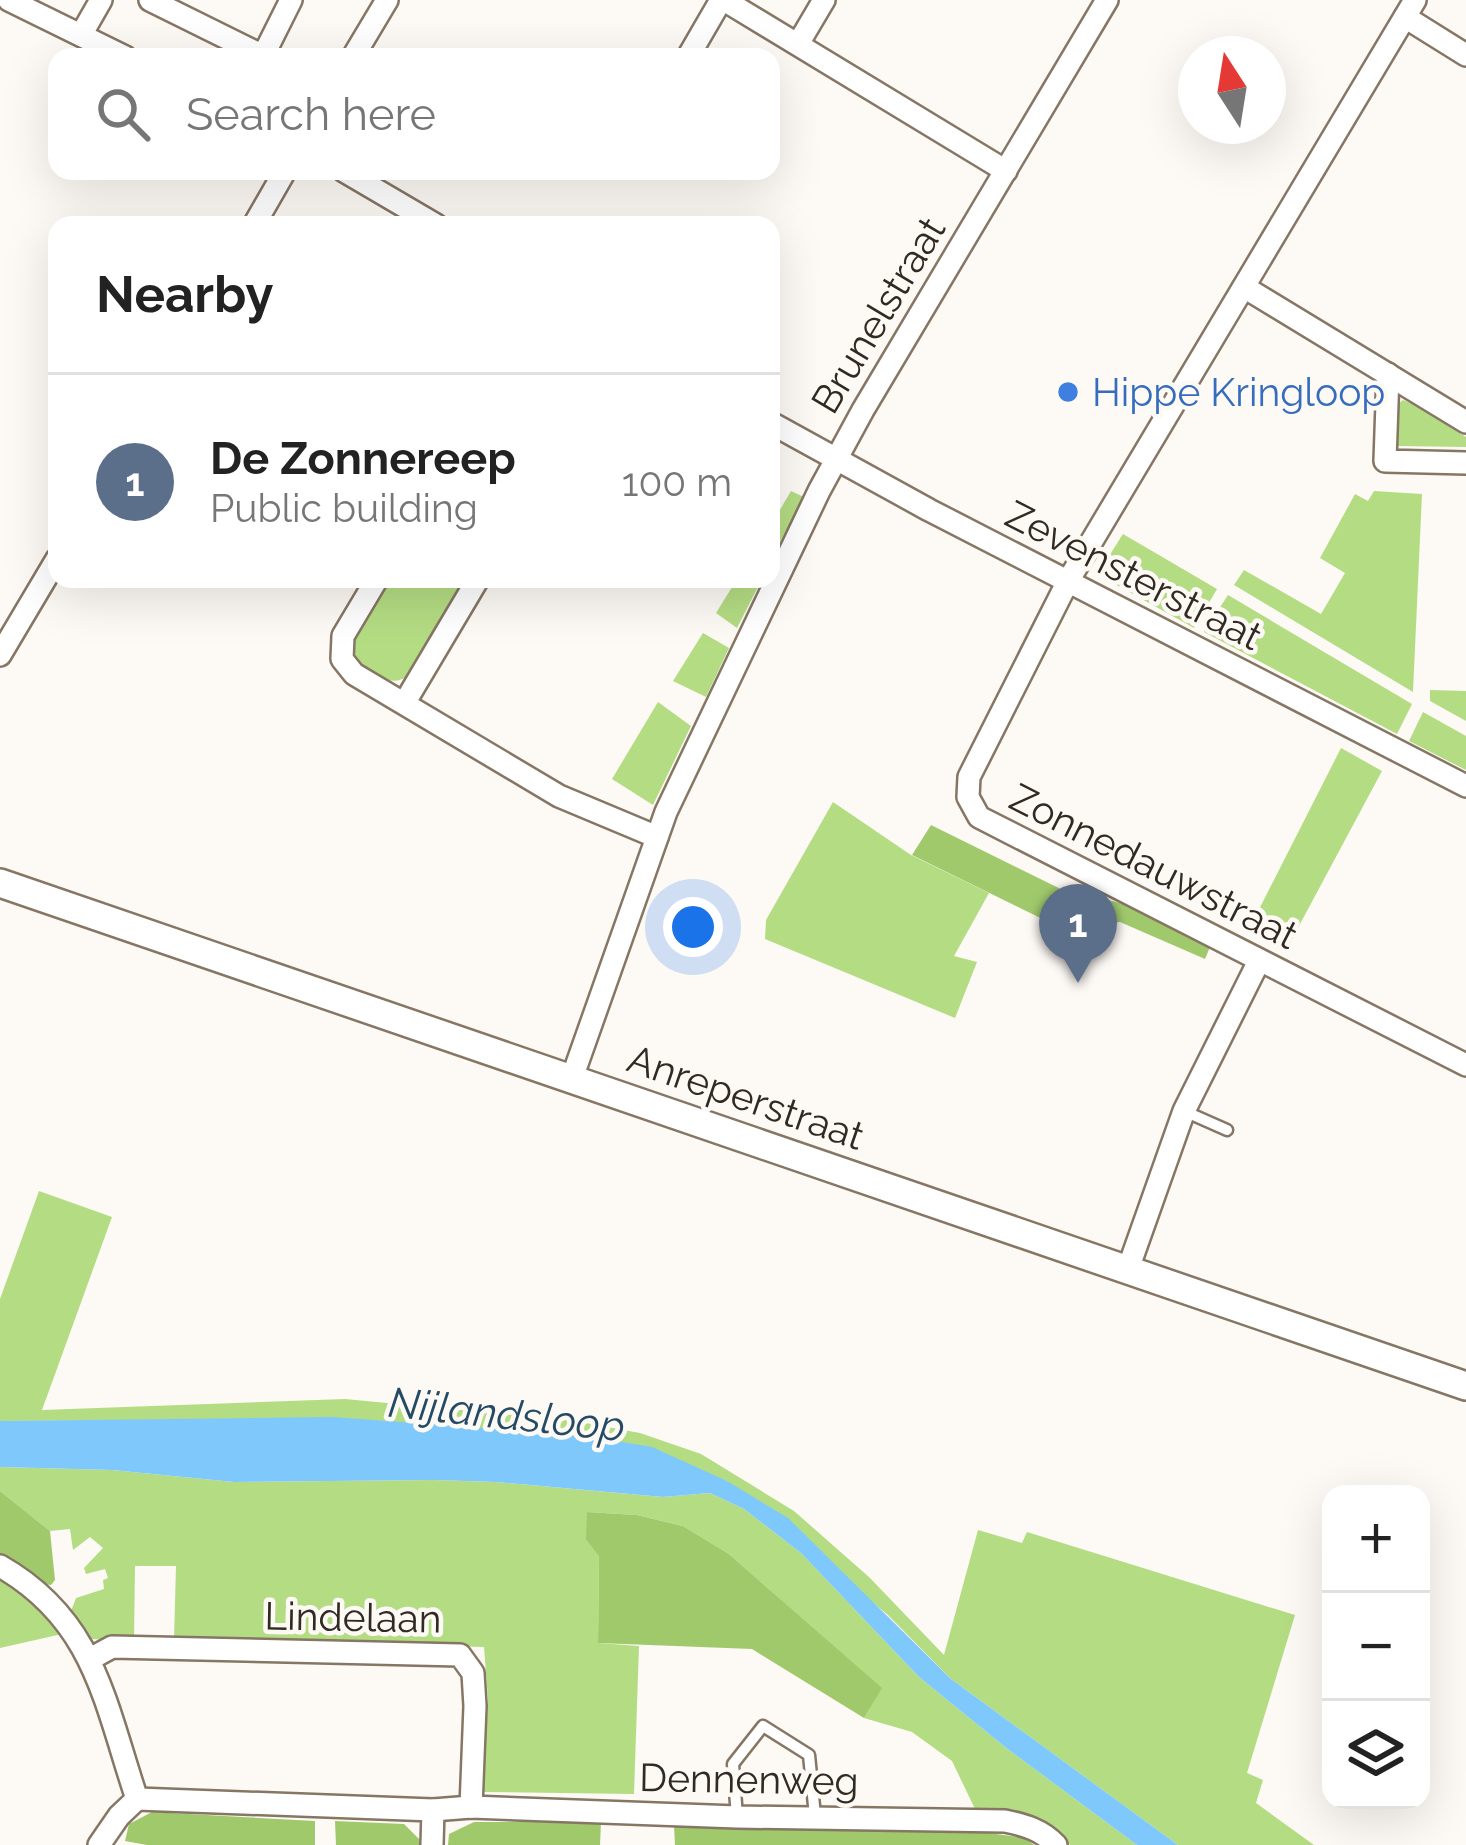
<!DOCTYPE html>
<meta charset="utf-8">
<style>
body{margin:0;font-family:Raleway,sans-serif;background:#f2f2f2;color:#222}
.controls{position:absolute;right:36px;bottom:36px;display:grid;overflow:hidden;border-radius:24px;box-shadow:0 12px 48px #0002}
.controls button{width:108px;height:108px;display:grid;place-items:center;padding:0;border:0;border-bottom:3px solid #e0e0e0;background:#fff;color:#222;font:60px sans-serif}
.compass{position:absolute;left:1178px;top:36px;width:108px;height:108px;border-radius:50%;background:#fff;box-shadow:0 12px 48px #0002;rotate:348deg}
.you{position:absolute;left:693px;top:927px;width:42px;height:42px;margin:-30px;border:9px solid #fff;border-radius:50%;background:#1a73e8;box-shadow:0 0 0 18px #1a73e833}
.badge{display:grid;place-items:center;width:78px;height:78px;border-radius:50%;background:#30617f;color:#fff;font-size:39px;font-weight:700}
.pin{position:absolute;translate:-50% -99px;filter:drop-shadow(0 3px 6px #0008)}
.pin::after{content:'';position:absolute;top:63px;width:42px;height:36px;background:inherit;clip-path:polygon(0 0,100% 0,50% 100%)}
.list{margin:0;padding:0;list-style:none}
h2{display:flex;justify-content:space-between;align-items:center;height:156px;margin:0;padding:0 48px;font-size:51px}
h2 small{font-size:39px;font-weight:400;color:#767676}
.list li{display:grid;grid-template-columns:78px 1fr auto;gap:36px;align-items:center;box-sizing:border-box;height:216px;padding:0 48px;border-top:3px solid #e0e0e0}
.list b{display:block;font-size:45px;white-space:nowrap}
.list p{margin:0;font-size:39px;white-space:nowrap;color:#767676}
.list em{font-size:39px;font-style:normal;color:#767676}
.icon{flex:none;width:66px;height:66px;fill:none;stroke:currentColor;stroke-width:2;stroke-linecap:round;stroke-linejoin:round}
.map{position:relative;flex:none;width:1466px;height:1845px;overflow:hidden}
.search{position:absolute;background:#fff;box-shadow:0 12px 48px #0002;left:48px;top:48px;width:732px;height:132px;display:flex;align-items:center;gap:30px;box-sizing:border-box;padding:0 42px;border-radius:24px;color:#767676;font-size:45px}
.panel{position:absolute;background:#fff;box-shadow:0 12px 48px #0002;left:48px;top:216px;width:732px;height:372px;border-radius:24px}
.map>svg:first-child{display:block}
.green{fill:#b4dc83}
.forest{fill:#a0c96c}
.water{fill:#7fc8fc}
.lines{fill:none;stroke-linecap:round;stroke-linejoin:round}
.service-casing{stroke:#867664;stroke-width:15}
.minor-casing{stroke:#867664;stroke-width:26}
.tertiary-casing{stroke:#867664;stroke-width:32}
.service{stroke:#fff;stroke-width:10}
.minor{stroke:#fff;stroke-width:21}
.tertiary{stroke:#fff;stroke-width:27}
.shop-dot{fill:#3f7fe0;stroke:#fdf9f5;stroke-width:4.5}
.labels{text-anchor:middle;stroke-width:9;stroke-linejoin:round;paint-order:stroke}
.street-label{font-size:39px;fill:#312a23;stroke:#fdf9f5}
.shop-label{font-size:39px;fill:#366cbe;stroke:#fdf9f5;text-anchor:start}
.water-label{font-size:42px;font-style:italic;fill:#244b66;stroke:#fdf9f5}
</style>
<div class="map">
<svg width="1466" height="1845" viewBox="0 0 1466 1845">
<rect width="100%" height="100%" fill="#fdf9f5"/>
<g class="green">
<path d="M 1403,400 L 1415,405 L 1466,437 L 1466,447 L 1396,446 L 1397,405 Z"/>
<path d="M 791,491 L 804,497 L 775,551 L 771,549 L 771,525 Z"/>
<path d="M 1374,491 L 1422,494 L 1413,692 L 1234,585 L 1244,570 L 1321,614 L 1345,573 L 1320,558 L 1355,494 L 1368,501 Z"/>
<path d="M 1123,534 L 1217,589 L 1194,628 L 1104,578 L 1104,564 Z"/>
<path d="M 388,579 L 469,579 L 410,675 C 389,690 372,672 352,660 L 353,635 Z"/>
<path d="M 737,579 L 762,579 L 737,628 L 716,613 Z"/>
<path d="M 1228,595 L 1412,704 L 1397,734 L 1204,632 Z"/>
<path d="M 703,633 L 729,648 L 706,697 L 673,681 Z"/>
<path d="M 1430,690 L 1466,691 L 1466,721 L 1430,701 Z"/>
<path d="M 658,702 L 691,726 L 653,805 L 612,779 Z"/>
<path d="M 1423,712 L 1466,736 L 1466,770 L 1409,741 Z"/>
<path d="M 1341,748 L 1382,771 L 1285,952 L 1248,931 Z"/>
<path d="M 833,802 L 911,855 L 989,893 L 954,956 L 977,962 L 955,1018 L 765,939 L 766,920 Z"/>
<path d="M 39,1191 L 112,1217 L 42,1410 L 345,1399 L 575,1421 L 640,1433 L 701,1454 L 794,1511 L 869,1577 L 944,1655 L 978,1530 L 1022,1543 L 1027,1532 L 1295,1615 L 1247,1773 L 1263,1780 L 1256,1803 L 1314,1845 L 1178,1845 L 951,1679 L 888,1615 L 727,1481 L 200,1420 L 0,1421 L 0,1299 Z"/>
<path d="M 0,1467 L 112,1470 L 234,1482 L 434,1480 L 496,1482 L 663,1497 L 710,1493 L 744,1509 L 801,1553 L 919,1677 L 1005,1747 L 1137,1845 L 1070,1845 C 1052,1816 1006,1815 975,1809 L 952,1761 L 912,1732 L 864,1718 L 881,1688 L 729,1554 L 683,1526 L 637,1515 L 587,1512 L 599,1556 L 598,1643 L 639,1646 L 634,1794 L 483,1792 L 488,1699 L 484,1647 L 174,1639 L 176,1566 L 135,1566 L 134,1641 L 91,1639 L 71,1611 L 76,1598 L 104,1589 L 103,1580 L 108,1578 L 105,1569 L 86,1574 L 84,1568 L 103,1548 L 90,1537 L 73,1550 L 70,1529 L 50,1531 L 0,1491 Z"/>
<path d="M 0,1579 L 42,1611 L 62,1634 L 0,1648 Z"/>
</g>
<g class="forest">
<path d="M 931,825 L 1077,897 C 1128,896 1168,924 1210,947 L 1205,959 L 1120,922 L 1093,925 L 1077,936 L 912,855 Z"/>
<path d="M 0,1491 L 50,1531 L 55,1580 L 51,1585 L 43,1584 L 0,1556 Z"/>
<path d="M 587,1512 L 637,1515 L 683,1526 L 729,1554 L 882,1688 L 864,1718 L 752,1649 L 598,1643 L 599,1556 L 586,1539 Z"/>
<path d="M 152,1812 L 315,1821 L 315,1845 L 147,1845 L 125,1841 L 129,1824 Z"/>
<path d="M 335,1821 L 404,1824 L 419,1839 L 420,1845 L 336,1845 Z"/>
<path d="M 474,1822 L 601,1822 L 600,1845 L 448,1845 L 449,1834 Z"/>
<path d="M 674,1825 L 989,1833 L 1026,1838 L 1034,1845 L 675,1845 Z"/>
</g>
<path class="water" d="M 332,1417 L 581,1435 L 652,1447 L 727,1481 L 788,1518 L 951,1679 L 1178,1845 L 1137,1845 L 1005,1747 L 919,1677 L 801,1553 L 744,1509 L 710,1493 L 663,1497 L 496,1482 L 434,1480 L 234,1482 L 112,1470 L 0,1467 L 0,1421 Z"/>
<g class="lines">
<g class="service-casing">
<g id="service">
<path d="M 1184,1111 L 1227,1130"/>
<path d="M 737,1817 L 733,1764 L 763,1726 L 809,1755 L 815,1816"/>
</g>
</g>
<g class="minor-casing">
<g id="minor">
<path d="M 9,0 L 125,57"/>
<path d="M 150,0 L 263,56 L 291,0"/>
<path d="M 724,0 L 1006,171"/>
<path d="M 1415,0 L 1068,581 L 969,777 L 968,797 L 979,817 L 1466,1065"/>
<path d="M 1405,17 L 1466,55"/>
<path d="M 81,35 L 101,0"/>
<path d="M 798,44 L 824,0"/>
<path d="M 353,57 L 387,0"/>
<path d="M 688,57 L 721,0"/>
<path d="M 344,171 L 436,225"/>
<path d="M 254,225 L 285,171"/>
<path d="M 1244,287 L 1466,422"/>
<path d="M 1388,374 L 1385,461 L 1466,463"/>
<path d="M 771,423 L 929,510 L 1466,786"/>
<path d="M 377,579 L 343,636 L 342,659 L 354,674 L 559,796 L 657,837"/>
<path d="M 0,655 L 57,559"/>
<path d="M 405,702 L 478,579"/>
<path d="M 572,1078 L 666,812 L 819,491 L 863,410 L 1107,0"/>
<path d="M 1128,1269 L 1184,1111 L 1259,961"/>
<path d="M 0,1566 C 95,1620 105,1704 137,1799"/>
<path d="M 90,1659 L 112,1647 L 460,1655 L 473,1673 L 475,1706 L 471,1807"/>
<path d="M 99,1845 L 119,1816 L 137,1799 L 433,1810 L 471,1807 L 737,1817 L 1005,1821 C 1025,1825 1042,1830 1056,1845"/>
<path d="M 432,1845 L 433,1810"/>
</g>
</g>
<g class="tertiary-casing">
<path id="tertiary" d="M 0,883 L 1466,1386"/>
</g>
<use href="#service" class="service"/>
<use href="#minor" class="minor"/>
<use href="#tertiary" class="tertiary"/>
</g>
<circle class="shop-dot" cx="1068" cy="392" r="12"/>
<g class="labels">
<g class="street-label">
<text transform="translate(878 315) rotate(-59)" y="14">Brunelstraat</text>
<text transform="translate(1134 575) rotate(27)" y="14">Zevensterstraat</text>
<text transform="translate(1154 866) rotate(27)" y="14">Zonnedauwstraat</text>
<text transform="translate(746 1097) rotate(19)" y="14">Anreperstraat</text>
<text transform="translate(353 1617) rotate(1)" y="14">Lindelaan</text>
<text transform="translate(749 1779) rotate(1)" y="14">Dennenweg</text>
</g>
<g class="shop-label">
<text x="1092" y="406">Hippe Kringloop</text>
</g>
<g class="water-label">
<text transform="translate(507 1414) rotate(6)" y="15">Nijlandsloop</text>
</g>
</g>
</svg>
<div class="controls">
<button>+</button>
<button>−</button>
<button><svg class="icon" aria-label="layers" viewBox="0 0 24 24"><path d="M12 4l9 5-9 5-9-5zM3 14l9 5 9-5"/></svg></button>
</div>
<svg class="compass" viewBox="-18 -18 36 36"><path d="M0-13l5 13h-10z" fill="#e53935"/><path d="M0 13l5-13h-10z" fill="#767676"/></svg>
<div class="you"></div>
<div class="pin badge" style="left:1078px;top:983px;background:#5c6f8a">1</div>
<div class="search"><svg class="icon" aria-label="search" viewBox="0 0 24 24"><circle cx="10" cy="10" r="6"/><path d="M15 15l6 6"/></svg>Search here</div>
<section class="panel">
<h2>Nearby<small></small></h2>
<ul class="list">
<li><span class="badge" style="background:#5c6f8a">1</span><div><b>De Zonnereep</b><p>Public building</p></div><em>100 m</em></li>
</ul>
</section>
</div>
